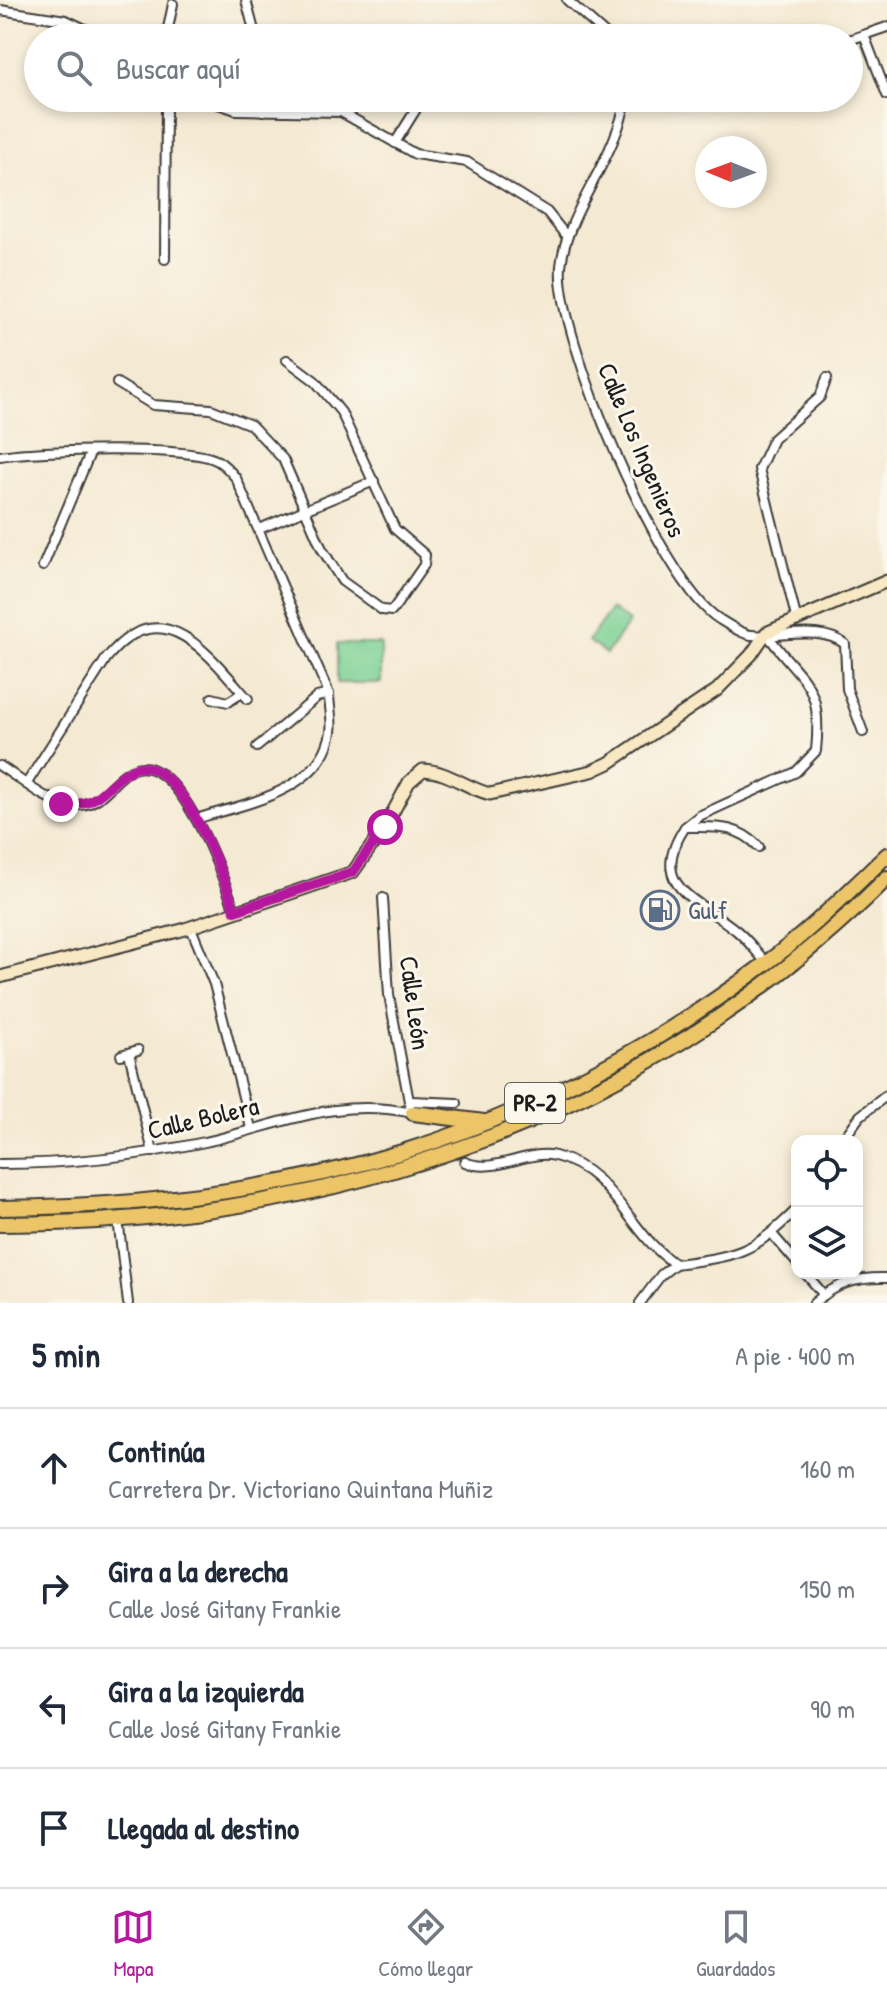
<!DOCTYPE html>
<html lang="es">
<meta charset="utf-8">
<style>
body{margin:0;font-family:"Patrick Hand",sans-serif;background:#f6f6f7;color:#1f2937}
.controls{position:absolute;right:24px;bottom:24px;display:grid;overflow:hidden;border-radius:16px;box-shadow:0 4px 12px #0003}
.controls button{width:72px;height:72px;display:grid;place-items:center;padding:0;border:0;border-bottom:2px solid #e0e1e3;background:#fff;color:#1f2937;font:40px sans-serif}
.compass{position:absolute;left:695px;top:136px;width:72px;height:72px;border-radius:50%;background:#fff;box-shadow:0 4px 12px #0003;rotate:271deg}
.stop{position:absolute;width:24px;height:24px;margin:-18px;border:6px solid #b5179e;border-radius:50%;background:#fff}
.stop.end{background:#b5179e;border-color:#fff;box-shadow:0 2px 8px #0008}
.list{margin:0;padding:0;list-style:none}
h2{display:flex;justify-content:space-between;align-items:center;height:104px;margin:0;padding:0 32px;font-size:34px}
h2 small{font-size:26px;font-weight:400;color:#747a83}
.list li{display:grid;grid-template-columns:52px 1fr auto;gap:24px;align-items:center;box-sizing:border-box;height:120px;padding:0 32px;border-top:2px solid #e0e1e3}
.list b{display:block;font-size:30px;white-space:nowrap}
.list p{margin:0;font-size:26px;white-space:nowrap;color:#747a83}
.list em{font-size:26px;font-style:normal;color:#747a83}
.icon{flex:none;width:44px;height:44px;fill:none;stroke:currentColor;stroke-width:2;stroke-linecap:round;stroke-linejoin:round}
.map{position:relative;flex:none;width:887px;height:1303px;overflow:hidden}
.search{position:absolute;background:#fff;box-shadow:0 4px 12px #0003;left:24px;right:24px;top:24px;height:88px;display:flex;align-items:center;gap:20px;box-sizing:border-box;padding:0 28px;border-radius:44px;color:#747a83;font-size:30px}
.sheet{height:584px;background:#fff}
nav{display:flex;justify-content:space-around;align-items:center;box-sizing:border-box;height:112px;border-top:2px solid #e0e1e3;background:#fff;font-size:22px;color:#747a83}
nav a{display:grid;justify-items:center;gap:4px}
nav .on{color:#b5179e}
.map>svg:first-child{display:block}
.green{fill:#7cd093;stroke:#4c7658;stroke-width:2}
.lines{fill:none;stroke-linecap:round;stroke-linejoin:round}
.street-casing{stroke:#3c3b37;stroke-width:12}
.secondary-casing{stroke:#3c3b37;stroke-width:15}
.highway-casing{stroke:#3c3b37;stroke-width:18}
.street{stroke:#fff;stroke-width:8}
.secondary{stroke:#f8e8c3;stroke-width:11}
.highway{stroke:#edc569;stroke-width:14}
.route{stroke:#b5179e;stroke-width:10}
.labels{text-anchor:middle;stroke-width:6;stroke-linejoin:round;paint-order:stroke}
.shield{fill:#fbf7ec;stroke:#5f5e5a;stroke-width:2}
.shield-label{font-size:24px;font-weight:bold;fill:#1c1c1c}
.street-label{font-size:26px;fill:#1c1c1c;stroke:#fbf7ec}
.service-label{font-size:26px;fill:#4e5e75;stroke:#fbf7ec;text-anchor:start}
</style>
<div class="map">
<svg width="887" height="1303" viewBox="0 0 887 1303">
<rect width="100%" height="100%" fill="#fbf7ec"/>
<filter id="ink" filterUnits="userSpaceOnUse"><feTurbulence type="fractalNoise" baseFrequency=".0125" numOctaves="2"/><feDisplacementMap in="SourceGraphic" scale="16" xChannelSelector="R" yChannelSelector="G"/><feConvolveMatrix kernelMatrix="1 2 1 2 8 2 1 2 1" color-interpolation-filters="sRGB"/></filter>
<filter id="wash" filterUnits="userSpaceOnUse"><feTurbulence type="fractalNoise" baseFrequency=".006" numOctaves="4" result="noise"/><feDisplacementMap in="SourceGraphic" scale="32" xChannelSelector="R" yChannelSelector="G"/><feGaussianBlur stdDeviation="1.8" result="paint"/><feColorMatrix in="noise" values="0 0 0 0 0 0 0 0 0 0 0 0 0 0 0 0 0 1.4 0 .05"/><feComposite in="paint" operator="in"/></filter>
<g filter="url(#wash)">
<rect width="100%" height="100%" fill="#f4e9d2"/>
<g class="green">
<path d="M 611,609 L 629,622 L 606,654 L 588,641 Z"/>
<rect x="337" y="644" width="44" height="39"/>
</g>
</g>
<g filter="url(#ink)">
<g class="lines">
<g class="street-casing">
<g id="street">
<path d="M 246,0 L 256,38"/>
<path d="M 567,0 L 610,38"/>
<path d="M 0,10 L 66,20 L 104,38"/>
<path d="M 864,35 L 887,95"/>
<path d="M 166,38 L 173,4"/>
<path d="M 849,40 L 887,27"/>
<path d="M 200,98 L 236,110 L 341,112 L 415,154 L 467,162 L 547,212 L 567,237"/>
<path d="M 626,98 C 616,160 567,209 561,266 C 555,333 661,583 719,619 C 727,624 742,634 751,635 C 782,638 819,625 845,644 L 847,689 L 863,732"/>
<path d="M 263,111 L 264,98"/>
<path d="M 395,143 L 423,98"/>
<path d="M 165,259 L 166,98"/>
<path d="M 117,383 L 153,405 L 211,409 L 251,425 L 283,459 L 322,549 L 342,581 L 382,610 L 392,611 L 424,565 L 425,555 L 395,529 L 341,412 L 315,381 L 287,360"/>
<path d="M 0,456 C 36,450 190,445 218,461 C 225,465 231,472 236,478 L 329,694 C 329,706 333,720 331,732 C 321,792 243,804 196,819"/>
<path d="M 259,529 L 374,481"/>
<path d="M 43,566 L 91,451"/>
<path d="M 797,621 L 759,469 L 773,439 L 820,397 L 827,378"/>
<path d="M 212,698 L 228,702 L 242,693"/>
<path d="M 257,747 L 317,697 L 329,694"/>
<path d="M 0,766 C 23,780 52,809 81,805 C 103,803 113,779 131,770 C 178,746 224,880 235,911"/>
<path d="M 27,783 L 106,659 C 162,589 208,654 248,699"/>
<path d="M 685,827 L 699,816 L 796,772 L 816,751 C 823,681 803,684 766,633"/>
<path d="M 759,847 C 737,824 715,827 685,827 C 646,887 697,898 737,931 C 748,940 757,953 767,963"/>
<path d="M 383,898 L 389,995 L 411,1112"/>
<path d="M 191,928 L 214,984 L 251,1128"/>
<path d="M 129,1053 L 153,1152"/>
<path d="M 121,1055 L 138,1050"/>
<path d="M 411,1101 L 457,1103"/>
<path d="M 842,1141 L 860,1116 L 887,1095"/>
<path d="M 465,1162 C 495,1175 527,1149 555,1156 C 614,1170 629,1234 675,1264 C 737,1256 752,1254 797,1209"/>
<path d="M 0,1164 C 69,1164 138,1156 205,1142 C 280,1125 335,1096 413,1113"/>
<path d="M 118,1219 L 128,1303"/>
<path d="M 772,1234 L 797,1263"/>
<path d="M 805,1273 L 824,1295"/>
<path d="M 640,1303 L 661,1275 L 675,1264"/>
<path d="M 814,1303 C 837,1283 856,1277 887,1278"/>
</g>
</g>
<g class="secondary-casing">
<path id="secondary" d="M 0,977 L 182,930 L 353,872 L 385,827 L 409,782 L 423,770 C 448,771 466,788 490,794 L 592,771 L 609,763 L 717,690 L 751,655 L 766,633 L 887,581"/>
</g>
<g class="highway-casing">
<g id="highway">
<path d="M 413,1113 L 484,1122"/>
<path d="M 0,1208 C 292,1206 529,1141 765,964 C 809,932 848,892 887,855"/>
<path d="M 0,1224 C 338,1224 645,1119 887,878"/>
</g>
</g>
<use href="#street" class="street"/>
<use href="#secondary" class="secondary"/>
<use href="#highway" class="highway"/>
</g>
</g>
<g class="lines" filter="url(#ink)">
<path class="route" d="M 61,804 C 101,807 100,789 129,771 C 177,742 225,881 235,911 L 353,872 L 385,827"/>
</g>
<defs>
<g id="fuel-ring" transform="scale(2)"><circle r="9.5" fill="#fbf7ec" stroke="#5c6f8a" stroke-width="1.5"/><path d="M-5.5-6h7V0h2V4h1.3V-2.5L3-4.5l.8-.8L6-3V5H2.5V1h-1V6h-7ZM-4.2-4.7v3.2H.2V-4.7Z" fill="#5c6f8a"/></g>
</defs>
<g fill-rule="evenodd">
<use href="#fuel-ring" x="660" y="910"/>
</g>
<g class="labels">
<rect class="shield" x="505" y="1083" width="60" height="40" rx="6"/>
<g class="shield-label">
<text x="535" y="1111">PR-2</text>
</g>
<g class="street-label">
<text transform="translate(642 450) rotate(67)" y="9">Calle Los Ingenieros</text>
<text transform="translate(415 1003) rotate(82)" y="9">Calle León</text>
<text transform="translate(203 1118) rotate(-13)" y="9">Calle Bolera</text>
</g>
<g class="service-label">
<text x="688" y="919">Gulf</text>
</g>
</g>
</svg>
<div class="controls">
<button><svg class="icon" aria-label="locate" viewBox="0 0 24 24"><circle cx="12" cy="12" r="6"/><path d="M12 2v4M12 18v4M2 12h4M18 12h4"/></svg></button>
<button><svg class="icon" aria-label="layers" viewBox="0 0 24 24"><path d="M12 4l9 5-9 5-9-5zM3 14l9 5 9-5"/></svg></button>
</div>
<svg class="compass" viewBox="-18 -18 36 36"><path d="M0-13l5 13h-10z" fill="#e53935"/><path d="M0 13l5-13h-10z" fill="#747a83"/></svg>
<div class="stop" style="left:385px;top:827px"></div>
<div class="stop end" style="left:61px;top:804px"></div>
<div class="search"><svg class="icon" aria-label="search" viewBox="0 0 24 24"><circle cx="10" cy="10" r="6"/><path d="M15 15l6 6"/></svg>Buscar aquí</div>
</div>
<section class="sheet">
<h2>5 min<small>A pie · 400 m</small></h2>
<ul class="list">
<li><svg class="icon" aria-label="ahead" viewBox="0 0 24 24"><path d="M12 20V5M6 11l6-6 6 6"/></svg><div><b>Continúa</b><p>Carretera Dr. Victoriano Quintana Muñiz</p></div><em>160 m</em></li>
<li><svg class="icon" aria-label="right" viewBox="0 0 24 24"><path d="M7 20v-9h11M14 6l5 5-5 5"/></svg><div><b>Gira a la derecha</b><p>Calle José Gitany Frankie</p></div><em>150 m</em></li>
<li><svg class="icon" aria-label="left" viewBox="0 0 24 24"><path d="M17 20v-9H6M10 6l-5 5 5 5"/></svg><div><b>Gira a la izquierda</b><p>Calle José Gitany Frankie</p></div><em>90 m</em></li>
<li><svg class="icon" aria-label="arrive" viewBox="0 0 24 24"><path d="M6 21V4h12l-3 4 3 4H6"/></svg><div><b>Llegada al destino</b></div></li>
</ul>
</section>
<nav>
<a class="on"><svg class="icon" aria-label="map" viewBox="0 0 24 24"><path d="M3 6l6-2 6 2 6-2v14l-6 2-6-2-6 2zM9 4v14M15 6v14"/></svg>Mapa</a>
<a><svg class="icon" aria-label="directions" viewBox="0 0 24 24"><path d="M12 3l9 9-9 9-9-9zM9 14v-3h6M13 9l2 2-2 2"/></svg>Cómo llegar</a>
<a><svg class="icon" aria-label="saved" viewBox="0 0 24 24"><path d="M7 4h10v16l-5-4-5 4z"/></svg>Guardados</a>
</nav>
